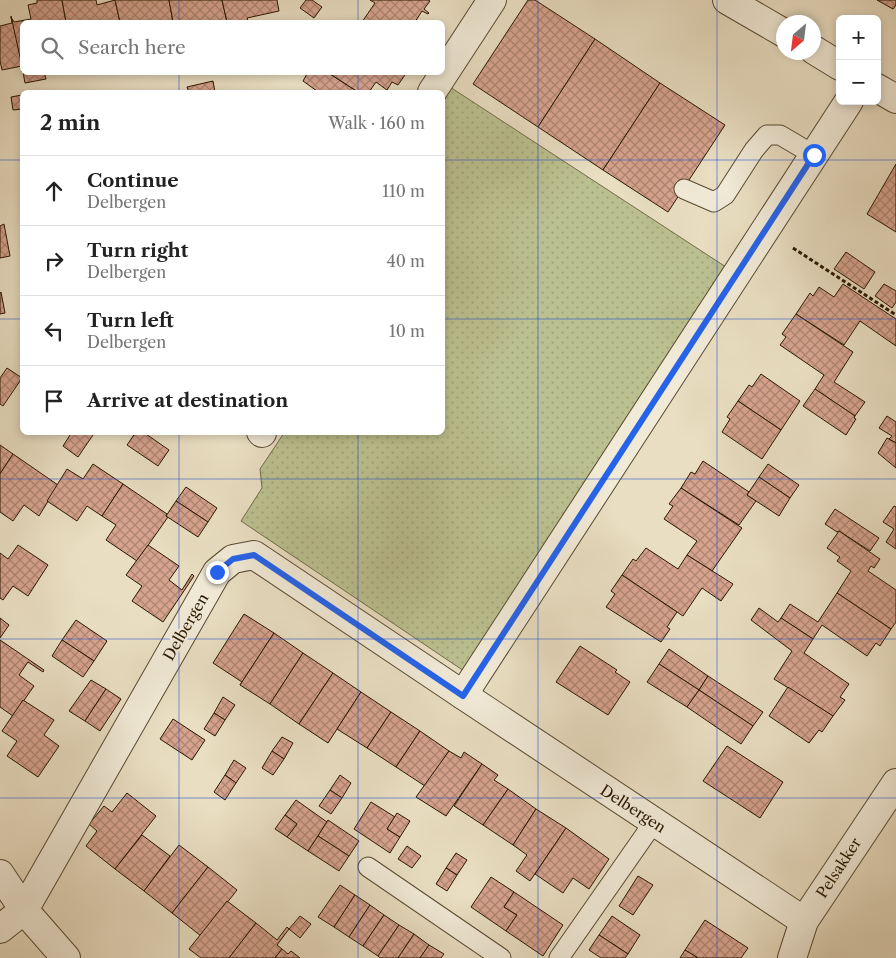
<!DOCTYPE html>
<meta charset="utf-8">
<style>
body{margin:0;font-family:"Libre Caslon Text",serif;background:#f6f6f6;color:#222}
.controls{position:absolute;right:15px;top:15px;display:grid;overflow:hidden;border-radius:8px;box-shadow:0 2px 8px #0003}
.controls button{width:45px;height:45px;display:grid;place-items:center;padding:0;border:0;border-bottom:1px solid #e0e0e0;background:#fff;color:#222;font:25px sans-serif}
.compass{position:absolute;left:776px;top:15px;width:45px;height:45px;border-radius:50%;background:#fff;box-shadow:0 2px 8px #0003;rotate:208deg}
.stop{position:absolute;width:15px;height:15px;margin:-11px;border:4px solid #2563eb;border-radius:50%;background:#fff}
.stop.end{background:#2563eb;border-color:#fff;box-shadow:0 1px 5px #0008}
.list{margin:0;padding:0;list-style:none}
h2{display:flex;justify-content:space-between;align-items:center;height:65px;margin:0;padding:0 20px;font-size:21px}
h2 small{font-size:16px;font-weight:400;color:#767676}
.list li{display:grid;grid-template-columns:32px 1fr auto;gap:15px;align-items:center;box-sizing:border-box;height:70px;padding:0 20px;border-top:1px solid #e0e0e0}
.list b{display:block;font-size:19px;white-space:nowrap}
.list p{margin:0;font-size:16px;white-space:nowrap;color:#767676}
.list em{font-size:16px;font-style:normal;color:#767676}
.icon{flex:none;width:28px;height:28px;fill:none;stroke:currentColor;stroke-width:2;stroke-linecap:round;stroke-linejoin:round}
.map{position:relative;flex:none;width:896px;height:958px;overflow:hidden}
.search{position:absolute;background:#fff;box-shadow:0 2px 8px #0003;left:20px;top:20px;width:425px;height:55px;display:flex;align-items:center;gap:12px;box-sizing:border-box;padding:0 18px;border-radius:8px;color:#767676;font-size:19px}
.panel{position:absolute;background:#fff;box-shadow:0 2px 8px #0003;left:20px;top:90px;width:425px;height:345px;border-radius:8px}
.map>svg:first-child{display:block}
.grass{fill:url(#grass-dots);stroke:#726c48}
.building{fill:url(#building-cross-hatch);stroke:#281700}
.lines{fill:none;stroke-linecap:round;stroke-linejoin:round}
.service-casing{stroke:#584930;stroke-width:21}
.minor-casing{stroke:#584930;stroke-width:30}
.path{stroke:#281700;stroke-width:3;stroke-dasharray:4 2.5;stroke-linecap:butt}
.service{stroke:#f1ead7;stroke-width:19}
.minor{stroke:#f1ead7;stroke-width:28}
.route{stroke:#2563eb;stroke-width:6}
.grid{fill:none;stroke:#1d4ed8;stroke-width:1;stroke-opacity:0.55}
.labels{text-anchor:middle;stroke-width:5;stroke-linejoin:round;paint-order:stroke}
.street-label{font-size:15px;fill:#281700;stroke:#f1ead7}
</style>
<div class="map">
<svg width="896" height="958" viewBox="0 0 896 958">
<defs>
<pattern id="grass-dots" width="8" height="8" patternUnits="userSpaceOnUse" patternTransform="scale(1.25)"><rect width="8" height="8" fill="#bbc090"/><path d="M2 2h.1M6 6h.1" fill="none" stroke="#a1a47a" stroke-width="1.8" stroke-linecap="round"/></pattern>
<pattern id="building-cross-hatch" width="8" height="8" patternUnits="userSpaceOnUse" patternTransform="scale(1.25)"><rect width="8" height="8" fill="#d6a38e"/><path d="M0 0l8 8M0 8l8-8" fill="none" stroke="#ae8472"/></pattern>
</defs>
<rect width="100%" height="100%" fill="#e9dec2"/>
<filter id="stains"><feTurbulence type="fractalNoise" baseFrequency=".004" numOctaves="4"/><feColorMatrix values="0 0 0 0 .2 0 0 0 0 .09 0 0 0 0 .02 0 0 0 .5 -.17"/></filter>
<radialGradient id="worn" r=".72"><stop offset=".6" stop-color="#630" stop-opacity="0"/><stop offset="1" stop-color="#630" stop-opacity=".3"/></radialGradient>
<path class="grass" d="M 450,87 L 729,269 L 464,671 L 241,521 L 262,488 L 260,469 L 284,433 L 442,432 L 442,99 Z"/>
<g class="building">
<path d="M 37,0 L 62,0 L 66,22 L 22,22 L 22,72 L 11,17 L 14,22 L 31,19 L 28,5 L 37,3 Z"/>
<path d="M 62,0 L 96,0 L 97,5 L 115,0 L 120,22 L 66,22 Z"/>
<path d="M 115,0 L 169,0 L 173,22 L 120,22 Z"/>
<path d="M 169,0 L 222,0 L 227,22 L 173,22 Z"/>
<path d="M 222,0 L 277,0 L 279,11 L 247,18 L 248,22 L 227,22 Z"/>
<path d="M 306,0 L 312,0 L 322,7 L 314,18 L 300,8 Z"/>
<path d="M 370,0 L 428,0 L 430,1 L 424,9 L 429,13 L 428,14 L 422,11 L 415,22 L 362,22 L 375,3 Z"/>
<path d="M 528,0 L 535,0 L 595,39 L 538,127 L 473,84 Z"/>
<path d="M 877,0 L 896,0 L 896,5 L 893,9 Z"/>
<path d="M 11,16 L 22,66 L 2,70 L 0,61 L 0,26 L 12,23 Z"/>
<path d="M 595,39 L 660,83 L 603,170 L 538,127 Z"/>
<path d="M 23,72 L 44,72 L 46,79 L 25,83 Z"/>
<path d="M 308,72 L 327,72 L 358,92 L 316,92 L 317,91 L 303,81 Z"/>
<path d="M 327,72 L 407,72 L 398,85 L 392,82 L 387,90 L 376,82 L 369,92 L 358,92 Z"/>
<path d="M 213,81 L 215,92 L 189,92 L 187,87 Z"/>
<path d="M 660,83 L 725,125 L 668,212 L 603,170 Z"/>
<path d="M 22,95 L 22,109 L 13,110 L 11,97 Z"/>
<path d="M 896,164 L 896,232 L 867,214 Z"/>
<path d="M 4,224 L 10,256 L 0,258 L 0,226 Z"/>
<path d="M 846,252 L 875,272 L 864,289 L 834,269 Z"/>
<path d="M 843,284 L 896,319 L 896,346 L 860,321 L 844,345 L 796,314 L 810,293 L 813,296 L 819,287 L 834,297 Z"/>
<path d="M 884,284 L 896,291 L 896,302 L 892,308 L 875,296 Z"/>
<path d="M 1,292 L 5,313 L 0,314 L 0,293 Z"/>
<path d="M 796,314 L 853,352 L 834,382 L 865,402 L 855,416 L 815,389 L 824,375 L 780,345 L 786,337 L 782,334 Z"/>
<path d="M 7,368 L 22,378 L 3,406 L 0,404 L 0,378 Z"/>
<path d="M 761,374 L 800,401 L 781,430 L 738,401 L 749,385 L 752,387 Z"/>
<path d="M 815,389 L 855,416 L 854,418 L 856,419 L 846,435 L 803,406 Z"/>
<path d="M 738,401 L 781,430 L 762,459 L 722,432 L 730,419 L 727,417 Z"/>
<path d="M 887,416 L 896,422 L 896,443 L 889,439 L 892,436 L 879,428 Z"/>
<path d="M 72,432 L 95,432 L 78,457 L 63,446 Z"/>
<path d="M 136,432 L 143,432 L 169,450 L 158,466 L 127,445 Z"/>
<path d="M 887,438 L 896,443 L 896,468 L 878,453 Z"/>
<path d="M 0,445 L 13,454 L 0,474 Z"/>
<path d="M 13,454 L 58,485 L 39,516 L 24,505 L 13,521 L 0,512 L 0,474 Z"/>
<path d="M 703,461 L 749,492 L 747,495 L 756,501 L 739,525 L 681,488 L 691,472 L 695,474 Z"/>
<path d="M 93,464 L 123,484 L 102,516 L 87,506 L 77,521 L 47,501 L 67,469 L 83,479 Z"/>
<path d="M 768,464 L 799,485 L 790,498 L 759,477 Z"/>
<path d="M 759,477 L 790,498 L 779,516 L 747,495 Z"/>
<path d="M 123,484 L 167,514 L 166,516 L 168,517 L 137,561 L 106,540 L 116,525 L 102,516 Z"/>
<path d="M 186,487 L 217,508 L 208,522 L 176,501 Z"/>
<path d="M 681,488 L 742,528 L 712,571 L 687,555 L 697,541 L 664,519 L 673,506 L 669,504 Z"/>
<path d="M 176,501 L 208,522 L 198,537 L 166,516 Z"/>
<path d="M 894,506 L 896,507 L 896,549 L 886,542 L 894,529 L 883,522 Z"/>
<path d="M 835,509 L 879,538 L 870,551 L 839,531 L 837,532 L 825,524 Z"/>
<path d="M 839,531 L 880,559 L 874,568 L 871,566 L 868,571 L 896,590 L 896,622 L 891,629 L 837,593 L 851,571 L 837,561 L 840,557 L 827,548 Z"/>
<path d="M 18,545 L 48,565 L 28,596 L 13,586 L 3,600 L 0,598 L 0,553 L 8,559 Z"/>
<path d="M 148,545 L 179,566 L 169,580 L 182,590 L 192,574 L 194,576 L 163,622 L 132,601 L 142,586 L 126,575 Z"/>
<path d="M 646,548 L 678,569 L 687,555 L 733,584 L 721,601 L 702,588 L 683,616 L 622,575 L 633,559 L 636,561 Z"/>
<path d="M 622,575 L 677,612 L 667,627 L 670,629 L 661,642 L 606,607 L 615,594 L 611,591 Z"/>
<path d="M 837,593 L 891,629 L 880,646 L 876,643 L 867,656 L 822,625 L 813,639 L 781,618 L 790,604 L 818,622 Z"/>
<path d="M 759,608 L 778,622 L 781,618 L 813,639 L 804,653 L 849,684 L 840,697 L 845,700 L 833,716 L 774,679 L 792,651 L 751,620 Z"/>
<path d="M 244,614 L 274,633 L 240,685 L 242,682 L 213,663 Z"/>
<path d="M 0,618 L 9,625 L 0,638 Z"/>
<path d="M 76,620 L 107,641 L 94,661 L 62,640 Z"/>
<path d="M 274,633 L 303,653 L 270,704 L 240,685 Z"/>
<path d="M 0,640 L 44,670 L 43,672 L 28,662 L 19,675 L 34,686 L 13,716 L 0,707 Z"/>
<path d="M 62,640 L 94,661 L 83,677 L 52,656 Z"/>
<path d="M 580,646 L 617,670 L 615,672 L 630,682 L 608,715 L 556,682 Z"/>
<path d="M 669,649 L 708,676 L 699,690 L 659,664 Z"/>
<path d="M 303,653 L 333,673 L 299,724 L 270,704 Z"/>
<path d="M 659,664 L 699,690 L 687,707 L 647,682 Z"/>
<path d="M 333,673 L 361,692 L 328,743 L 299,724 Z"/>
<path d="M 708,676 L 763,712 L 753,726 L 699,690 Z"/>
<path d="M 91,680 L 106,689 L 85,721 L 69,711 Z"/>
<path d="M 788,687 L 833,716 L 822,732 L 819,730 L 809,743 L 769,716 Z"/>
<path d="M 106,689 L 121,699 L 100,731 L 85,721 Z"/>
<path d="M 699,690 L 753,726 L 741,744 L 687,707 Z"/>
<path d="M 361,692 L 391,712 L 367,748 L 337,729 Z"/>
<path d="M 223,697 L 235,705 L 225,720 L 214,713 Z"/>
<path d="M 23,700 L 54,720 L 44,735 L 59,746 L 38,777 L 7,756 L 17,741 L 2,731 Z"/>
<path d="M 391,712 L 420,731 L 396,767 L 367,748 Z"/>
<path d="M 214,713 L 225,720 L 215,736 L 204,729 Z"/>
<path d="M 173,719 L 205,740 L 192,760 L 160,739 Z"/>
<path d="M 420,731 L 449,751 L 425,786 L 396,767 Z"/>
<path d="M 282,737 L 293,743 L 284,759 L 272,751 Z"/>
<path d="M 727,746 L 783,782 L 760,818 L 703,781 Z"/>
<path d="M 272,751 L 284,759 L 273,775 L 262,768 Z"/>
<path d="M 449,751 L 461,758 L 464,752 L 482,764 L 446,816 L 416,797 Z"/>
<path d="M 234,760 L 246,768 L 236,783 L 225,775 Z"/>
<path d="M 482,764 L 498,775 L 494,780 L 508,789 L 483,825 L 454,806 Z"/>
<path d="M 225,775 L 236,783 L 225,800 L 214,792 Z"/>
<path d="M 340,775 L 351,783 L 342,798 L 330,790 Z"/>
<path d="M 508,789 L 536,809 L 513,845 L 483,825 Z"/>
<path d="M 330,790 L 342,798 L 331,814 L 319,806 Z"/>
<path d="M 127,793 L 156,816 L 115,869 L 86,846 L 97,831 L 89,824 L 104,806 L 112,812 Z"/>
<path d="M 296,800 L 327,822 L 308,851 L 287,837 L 297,824 L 285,815 Z"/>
<path d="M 371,802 L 395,817 L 387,829 L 400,837 L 390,853 L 354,829 Z"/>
<path d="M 536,809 L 566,828 L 530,881 L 516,871 L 527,855 L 513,845 Z"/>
<path d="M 397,813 L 410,821 L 400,837 L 387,829 Z"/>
<path d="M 285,815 L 297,824 L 287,837 L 275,829 Z"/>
<path d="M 328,820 L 359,841 L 349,856 L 318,836 Z"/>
<path d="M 566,828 L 609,859 L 589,889 L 573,878 L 563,893 L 535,874 Z"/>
<path d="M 142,835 L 170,856 L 144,891 L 115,869 Z"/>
<path d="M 318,836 L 349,856 L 339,871 L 308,851 Z"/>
<path d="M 179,845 L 208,867 L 172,913 L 144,891 Z"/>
<path d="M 407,846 L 421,856 L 412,868 L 398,859 Z"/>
<path d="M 456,853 L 467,860 L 457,875 L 446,868 Z"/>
<path d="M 208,867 L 237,890 L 201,936 L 172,913 Z"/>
<path d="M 446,868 L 457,875 L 447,891 L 436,884 Z"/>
<path d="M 638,876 L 653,885 L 633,915 L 619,906 Z"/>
<path d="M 491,877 L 514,892 L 504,907 L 517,915 L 506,931 L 471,907 Z"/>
<path d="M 340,885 L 355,895 L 334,927 L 318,917 Z"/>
<path d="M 514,892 L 563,925 L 543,956 L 506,931 L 517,915 L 504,907 Z"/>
<path d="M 355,895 L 370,905 L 349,937 L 334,927 Z"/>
<path d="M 227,901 L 256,923 L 229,958 L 201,958 L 189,949 Z"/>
<path d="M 370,905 L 384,915 L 363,946 L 349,937 Z"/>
<path d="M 384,915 L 399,925 L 378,956 L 363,946 Z"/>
<path d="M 300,916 L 311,924 L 300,938 L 289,929 Z"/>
<path d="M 612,916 L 640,935 L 628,954 L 599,935 Z"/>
<path d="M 705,920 L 748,948 L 741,958 L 698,958 L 685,950 Z"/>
<path d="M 256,923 L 277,940 L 287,927 L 289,929 L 277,945 L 282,949 L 275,958 L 229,958 Z"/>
<path d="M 399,925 L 414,934 L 398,958 L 380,958 L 378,956 Z"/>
<path d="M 414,934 L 429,945 L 420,958 L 398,958 Z"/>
<path d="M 599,935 L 628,954 L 625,958 L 601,958 L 589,950 Z"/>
<path d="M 429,945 L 444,954 L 441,958 L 420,958 Z"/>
<path d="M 282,949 L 288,954 L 291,951 L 300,958 L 275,958 Z"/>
<path d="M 685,950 L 698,958 L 680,958 Z"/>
</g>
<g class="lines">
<g class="service-casing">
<g id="service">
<path d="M 684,189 L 714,202 L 725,195 L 754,150 L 767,135 L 780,135 L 814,155"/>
<path d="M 368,867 L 501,958"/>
<path d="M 559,958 L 654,822"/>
</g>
</g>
<g class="minor-casing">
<g id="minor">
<path d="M 727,0 L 784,33"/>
<path d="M 814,50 L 840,66"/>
<path d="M 877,88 L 896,99"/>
<path d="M 432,92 L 492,0"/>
<path d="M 261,432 L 262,433"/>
<path d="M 463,695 L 849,101"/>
<path d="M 0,874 L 24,910 L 66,958"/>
<path d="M 0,929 L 24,910 L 217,572 L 233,559 L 254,555 L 463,695 L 804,921"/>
<path d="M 792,958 L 804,921 L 896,783"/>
</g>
</g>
<path class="path" d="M 793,248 L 896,315"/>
<use href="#service" class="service"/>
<use href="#minor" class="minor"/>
</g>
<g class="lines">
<path class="route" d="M 217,572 L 233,559 L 254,555 L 463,696 L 814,155"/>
</g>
<path class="grid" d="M 179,0 L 179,22M 358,0 L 358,22M 538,0 L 538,958M 717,0 L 717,958M 179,72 L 179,92M 358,72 L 358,92M 0,160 L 22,160M 442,160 L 896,160M 0,319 L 22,319M 442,319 L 896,319M 179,432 L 179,958M 358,432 L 358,958M 0,479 L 896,479M 0,639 L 896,639M 0,798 L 896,798"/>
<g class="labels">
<g class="street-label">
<text transform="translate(186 627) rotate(-60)" y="5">Delbergen</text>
<text transform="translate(633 809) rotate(33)" y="5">Delbergen</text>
<text transform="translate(839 868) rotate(-57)" y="5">Pelsakker</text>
</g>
</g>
<rect width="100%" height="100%" filter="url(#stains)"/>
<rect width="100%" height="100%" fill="url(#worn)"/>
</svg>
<div class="controls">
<button>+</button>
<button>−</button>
</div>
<svg class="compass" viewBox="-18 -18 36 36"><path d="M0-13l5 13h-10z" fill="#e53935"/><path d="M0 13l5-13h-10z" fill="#767676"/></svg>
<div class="stop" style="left:814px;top:155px"></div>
<div class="stop end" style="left:217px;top:572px"></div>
<div class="search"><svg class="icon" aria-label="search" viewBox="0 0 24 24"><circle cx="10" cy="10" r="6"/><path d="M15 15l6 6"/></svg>Search here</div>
<section class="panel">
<h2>2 min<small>Walk · 160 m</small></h2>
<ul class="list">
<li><svg class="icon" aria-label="ahead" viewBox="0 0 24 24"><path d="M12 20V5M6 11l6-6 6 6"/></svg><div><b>Continue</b><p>Delbergen</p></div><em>110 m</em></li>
<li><svg class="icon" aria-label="right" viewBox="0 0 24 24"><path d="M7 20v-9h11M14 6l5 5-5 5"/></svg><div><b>Turn right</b><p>Delbergen</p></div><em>40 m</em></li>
<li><svg class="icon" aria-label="left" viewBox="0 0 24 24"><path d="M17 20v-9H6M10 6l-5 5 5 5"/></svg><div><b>Turn left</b><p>Delbergen</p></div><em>10 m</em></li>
<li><svg class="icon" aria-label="arrive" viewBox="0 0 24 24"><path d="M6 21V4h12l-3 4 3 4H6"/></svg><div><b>Arrive at destination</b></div></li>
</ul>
</section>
</div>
